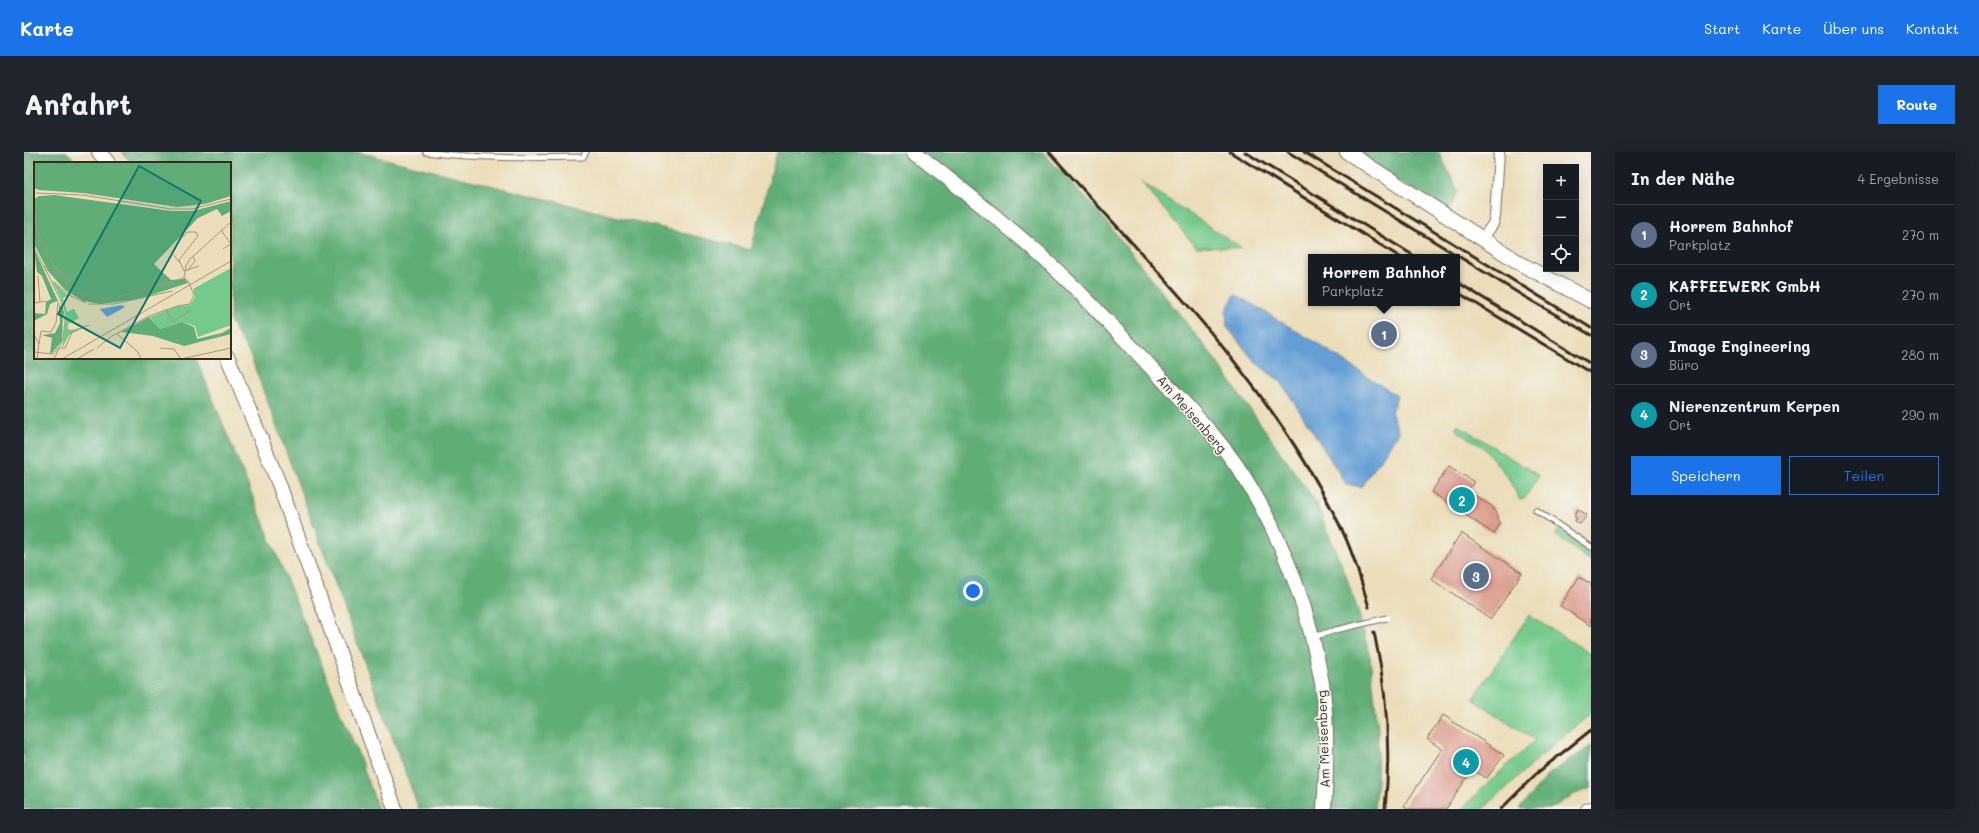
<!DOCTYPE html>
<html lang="de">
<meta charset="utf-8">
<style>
body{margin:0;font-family:Mali,sans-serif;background:#20242c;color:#f1f3f6}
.controls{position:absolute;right:12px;top:12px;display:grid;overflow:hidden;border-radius:0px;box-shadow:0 4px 16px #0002}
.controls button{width:36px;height:36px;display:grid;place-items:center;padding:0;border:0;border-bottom:1px solid #363941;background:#171b24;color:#f1f3f6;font:20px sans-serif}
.you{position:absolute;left:949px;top:439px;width:14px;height:14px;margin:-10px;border:3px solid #fff;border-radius:50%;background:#1a73e8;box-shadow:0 0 0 6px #1a73e833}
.badge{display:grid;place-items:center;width:26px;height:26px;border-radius:50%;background:#1a73e8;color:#fff;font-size:13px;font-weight:700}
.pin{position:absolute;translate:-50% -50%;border:2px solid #fff;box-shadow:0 1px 4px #0006}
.popup{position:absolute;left:1284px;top:102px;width:152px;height:52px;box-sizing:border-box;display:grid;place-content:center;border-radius:0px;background:#171b24;filter:drop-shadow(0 1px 3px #0005);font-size:13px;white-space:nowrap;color:#9ea1a6}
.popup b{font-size:15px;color:#f1f3f6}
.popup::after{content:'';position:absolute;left:50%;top:100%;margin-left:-8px;border:8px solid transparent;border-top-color:#171b24}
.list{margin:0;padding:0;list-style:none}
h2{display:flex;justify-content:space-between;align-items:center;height:52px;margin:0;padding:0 16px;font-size:17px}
h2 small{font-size:13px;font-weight:400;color:#9ea1a6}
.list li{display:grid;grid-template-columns:26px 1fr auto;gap:12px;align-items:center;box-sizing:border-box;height:60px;padding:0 16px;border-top:1px solid #363941}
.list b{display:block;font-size:15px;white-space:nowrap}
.list p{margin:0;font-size:13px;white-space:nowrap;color:#9ea1a6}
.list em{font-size:13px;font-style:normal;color:#9ea1a6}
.actions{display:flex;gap:8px;padding:12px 16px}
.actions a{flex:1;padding:9px 0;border:1px solid #1a73e8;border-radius:0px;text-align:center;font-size:14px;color:#1a73e8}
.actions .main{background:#1a73e8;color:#fff}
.icon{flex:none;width:22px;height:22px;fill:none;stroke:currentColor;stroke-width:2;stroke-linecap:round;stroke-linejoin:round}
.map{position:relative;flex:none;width:1567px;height:657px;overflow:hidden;border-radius:0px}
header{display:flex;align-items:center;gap:24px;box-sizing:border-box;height:56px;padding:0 20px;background:#1a73e8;color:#fff}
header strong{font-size:19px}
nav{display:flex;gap:22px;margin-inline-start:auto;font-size:14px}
.intro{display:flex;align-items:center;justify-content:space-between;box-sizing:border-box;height:96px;padding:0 24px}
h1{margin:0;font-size:28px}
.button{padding:10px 18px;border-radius:0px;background:#1a73e8;color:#fff;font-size:14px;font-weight:700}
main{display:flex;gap:24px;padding:0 24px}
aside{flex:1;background:#171b24;border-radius:0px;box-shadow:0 4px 16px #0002}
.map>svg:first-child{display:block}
.green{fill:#75c98c;stroke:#587a55}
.forest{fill:#60ad78;stroke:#4e6c4b}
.water{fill:#659ed4;stroke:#506479}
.building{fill:#db9b8e}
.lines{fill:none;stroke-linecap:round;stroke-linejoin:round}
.lane-casing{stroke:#796954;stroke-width:7}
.street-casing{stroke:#796954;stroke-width:12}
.secondary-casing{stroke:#796954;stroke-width:16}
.lane{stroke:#fff;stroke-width:5}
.street{stroke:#fff;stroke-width:10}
.secondary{stroke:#fff;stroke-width:14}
.rail{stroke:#3b2a1e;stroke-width:3}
.lane-bridge-casing{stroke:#796954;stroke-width:7;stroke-linecap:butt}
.lane-bridge{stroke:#fff;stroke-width:5}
.labels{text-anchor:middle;stroke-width:3;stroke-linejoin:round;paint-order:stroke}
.street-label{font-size:13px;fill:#3b2a1e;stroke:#f6f6f2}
.inset-road{fill:none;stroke:#a5957b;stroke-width:1}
.view{fill:#0f766e;fill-opacity:0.15;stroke:#0f766e;stroke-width:2}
.inset-edge{fill:none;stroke:#3b2a1e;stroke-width:2}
</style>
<header>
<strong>Karte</strong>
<nav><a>Start</a><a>Karte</a><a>Über uns</a><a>Kontakt</a></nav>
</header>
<div class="intro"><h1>Anfahrt</h1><a class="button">Route</a></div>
<main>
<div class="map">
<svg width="1567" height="657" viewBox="0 0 1567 657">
<rect width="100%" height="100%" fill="#f6f6f2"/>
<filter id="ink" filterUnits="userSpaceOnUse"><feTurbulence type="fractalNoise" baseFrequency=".025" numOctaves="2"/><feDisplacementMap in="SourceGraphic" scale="8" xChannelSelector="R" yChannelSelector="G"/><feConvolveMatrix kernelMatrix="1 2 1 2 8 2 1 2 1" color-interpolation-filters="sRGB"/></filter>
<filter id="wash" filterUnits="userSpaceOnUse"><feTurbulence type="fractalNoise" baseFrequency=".012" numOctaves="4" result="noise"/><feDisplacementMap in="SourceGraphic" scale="16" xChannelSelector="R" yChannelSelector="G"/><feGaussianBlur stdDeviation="0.9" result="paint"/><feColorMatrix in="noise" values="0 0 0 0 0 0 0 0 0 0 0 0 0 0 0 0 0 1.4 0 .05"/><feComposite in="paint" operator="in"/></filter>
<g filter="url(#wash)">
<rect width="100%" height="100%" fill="#ebddb9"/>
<g class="green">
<path d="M 1117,30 L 1218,96 L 1172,95 Z"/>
<path d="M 1432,274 L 1436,274 L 1515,324 L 1500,347 L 1496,348 L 1483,324 L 1459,295 L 1433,279 Z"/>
<path d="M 1535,377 L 1567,399 L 1567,409 L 1531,383 Z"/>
<path d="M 1505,463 L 1567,502 L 1567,562 L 1538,585 L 1459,657 L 1438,657 C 1461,632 1487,611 1511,588 L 1449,547 Z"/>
</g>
<g class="forest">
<path d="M 0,0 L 43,0 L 53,11 L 11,11 L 11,206 L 172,206 L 337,609 L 354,657 L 0,657 Z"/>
<path d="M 98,0 L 333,0 L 727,98 L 753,0 L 1019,0 L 1077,63 L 1187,202 L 1291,349 L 1321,421 L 1335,462 L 1346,505 L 1354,577 L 1353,630 L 1350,657 L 395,657 L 226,203 L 206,169 L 206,11 L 107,11 Z"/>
<path d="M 1329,0 L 1415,0 L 1434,40 L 1424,61 Z"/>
<path d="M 1567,594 L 1567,636 L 1551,642 L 1526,657 L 1495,657 L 1525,622 Z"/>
</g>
<path class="water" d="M 1211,142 L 1291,190 L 1373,244 L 1367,260 L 1375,280 L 1337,335 L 1322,332 L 1257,230 L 1231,210 L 1203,175 L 1202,159 Z"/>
<g id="blocks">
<g class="building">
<path d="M 1425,314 L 1450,330 L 1444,339 L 1469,355 L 1476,371 L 1470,382 L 1407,340 Z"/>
<path d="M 1554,357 L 1563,363 L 1556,372 L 1551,369 L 1553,366 L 1550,364 Z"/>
<path d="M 1437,381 L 1498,421 L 1467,467 L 1407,427 Z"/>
<path d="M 1555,425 L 1567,432 L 1567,474 L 1536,454 Z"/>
<path d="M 1419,563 L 1480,603 L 1463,626 L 1448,618 L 1422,657 L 1384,657 L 1380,654 L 1418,597 L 1403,587 Z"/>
</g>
</g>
</g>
<g filter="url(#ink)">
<use href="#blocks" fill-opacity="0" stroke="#796954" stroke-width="1"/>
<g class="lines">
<g class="lane-casing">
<g id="lane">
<path d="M 402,0 C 454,7 506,6 559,5 L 562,0"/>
<path d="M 1512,358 L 1567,395"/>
<path d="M 1289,485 L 1312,478"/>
</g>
</g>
<g class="street-casing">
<g id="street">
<path d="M 1459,86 L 1469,72 L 1471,65 L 1475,0"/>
<path d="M 1562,657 L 1567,655"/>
</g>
</g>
<g class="secondary-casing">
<g id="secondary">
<path d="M 75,0 L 84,11"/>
<path d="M 891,0 C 933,34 977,67 1017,104 C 1060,142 1098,185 1137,226 C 1168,260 1202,293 1225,333 C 1261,392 1286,462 1298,531 C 1304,573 1303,615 1300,657"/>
<path d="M 1323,0 L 1499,113 L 1567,149"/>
<path d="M 204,206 L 255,332 L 371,657"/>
</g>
</g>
<use href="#lane" class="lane"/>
<use href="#street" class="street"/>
<use href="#secondary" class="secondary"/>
<g class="rail">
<path d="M 1025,0 C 1131,118 1249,233 1318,378 C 1330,402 1337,429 1345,455"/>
<path d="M 1206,0 L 1376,105"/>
<path d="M 1221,0 L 1392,105"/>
<path d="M 1264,0 L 1501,145 L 1567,183"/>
<path d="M 1280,0 L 1567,176"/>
<path d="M 1433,130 L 1567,212"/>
<path d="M 1433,140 L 1567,221"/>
<path d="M 1350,480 C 1363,538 1367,598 1361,657"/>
<path d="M 1477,657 L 1513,621 L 1567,578"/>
</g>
<g class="lane-bridge-casing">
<path id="lane-bridge" d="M 1312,478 L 1363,466"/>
</g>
<use href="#lane-bridge" class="lane-bridge"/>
</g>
</g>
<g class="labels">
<g class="street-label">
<text transform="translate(1168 262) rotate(49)" y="5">Am Meisenberg</text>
<text transform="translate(1299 587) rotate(-92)" y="5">Am Meisenberg</text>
</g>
</g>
<g transform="translate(10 10)">
<rect width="197" height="197" fill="#ebddb9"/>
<path d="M 197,106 L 197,163 L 164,175 L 161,164 L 148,160 L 126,167 L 116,155 L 143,144 L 156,143 L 161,135 L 159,127 ZM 18,118 L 34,134 L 29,136 L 33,150 L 40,147 L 45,156 L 34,162 L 34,167 L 38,168 L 52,164 L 35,173 L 28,186 L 32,156 L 29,141 Z" fill="#75c98c"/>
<path d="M 0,0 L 197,0 L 197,34 L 171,42 L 143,45 L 49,31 L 5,28 L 0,26 ZM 20,33 L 137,49 L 159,49 L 197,39 L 197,49 L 188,54 L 183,47 L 164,56 L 120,102 L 137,118 L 151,117 L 154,121 L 105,137 L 67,142 L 49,139 L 31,128 L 14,109 L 0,82 L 0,37 L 5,34 ZM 0,87 L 29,150 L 28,179 L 18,191 L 16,191 L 18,176 L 8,173 L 21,171 L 26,161 L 25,142 L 23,139 L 16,142 L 13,152 L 0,159 L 0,151 L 11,152 L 12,140 L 17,137 L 8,114 L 3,110 ZM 115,155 L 126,167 L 148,160 L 160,165 L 163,177 L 188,171 L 197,166 L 197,172 L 150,184 L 119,174 L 87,170 Z" fill="#60ad78"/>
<path d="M 88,143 L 91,145 L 73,155 L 66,147 Z" fill="#659ed4"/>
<path class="inset-road" d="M 2,31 L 49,33 L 137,47 L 158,47 L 197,37M 0,42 L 2,62 L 12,91 L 31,121 L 46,132 L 60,136 L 79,136 L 150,116M 187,68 L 197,82 L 189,87M 0,86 L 12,109M 146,101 L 138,91 L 147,76 L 154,70 L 162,70 L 164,74 L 145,98 L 150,109 L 165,104M 21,103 L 34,119M 10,104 L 27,139 L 31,158 L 29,177 L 20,197M 153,109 L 161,99 L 159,94M 4,114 L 6,140M 150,116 L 152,103 L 156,97 L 197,60M 20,120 L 35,133 L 52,141M 0,141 L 12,139M 54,142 L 80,142 L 138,129M 132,148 L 138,160 L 157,148M 83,172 L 104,190 L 107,197M 0,173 L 5,182 L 3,197M 5,182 L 7,169 L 17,170 L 22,161 L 24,141M 63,186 L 78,174 L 115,154 L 143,144 L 156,142 L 160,133 L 154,119 L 150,116M 126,186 L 140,187 L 147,197M 0,190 L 19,192 L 24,186 L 31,186 L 38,170 L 55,163M 28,197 L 197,99M 43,197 L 60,187M 147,197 L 197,186"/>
<path class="view" d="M 105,4 L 167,39 L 86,186 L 24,152 Z"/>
<rect width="197" height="197" class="inset-edge"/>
</g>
</svg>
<div class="controls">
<button>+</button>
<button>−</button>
<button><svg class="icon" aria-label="locate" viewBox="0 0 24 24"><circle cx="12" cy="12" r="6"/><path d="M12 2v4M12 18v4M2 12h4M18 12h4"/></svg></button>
</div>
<div class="you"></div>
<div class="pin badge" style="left:1360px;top:182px;background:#5c6f8a">1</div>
<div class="popup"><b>Horrem Bahnhof</b>Parkplatz</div>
<div class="pin badge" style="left:1438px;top:348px;background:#0f9aa8">2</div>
<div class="pin badge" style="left:1452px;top:424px;background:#5c6f8a">3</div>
<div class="pin badge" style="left:1442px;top:610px;background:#0f9aa8">4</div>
</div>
<aside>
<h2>In der Nähe<small>4 Ergebnisse</small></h2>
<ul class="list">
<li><span class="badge" style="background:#5c6f8a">1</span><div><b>Horrem Bahnhof</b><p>Parkplatz</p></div><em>270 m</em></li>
<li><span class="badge" style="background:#0f9aa8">2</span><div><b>KAFFEEWERK GmbH</b><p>Ort</p></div><em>270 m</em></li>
<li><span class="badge" style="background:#5c6f8a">3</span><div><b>Image Engineering</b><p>Büro</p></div><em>280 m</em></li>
<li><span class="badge" style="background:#0f9aa8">4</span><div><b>Nierenzentrum Kerpen</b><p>Ort</p></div><em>290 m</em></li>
</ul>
<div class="actions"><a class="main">Speichern</a><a>Teilen</a></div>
</aside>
</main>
